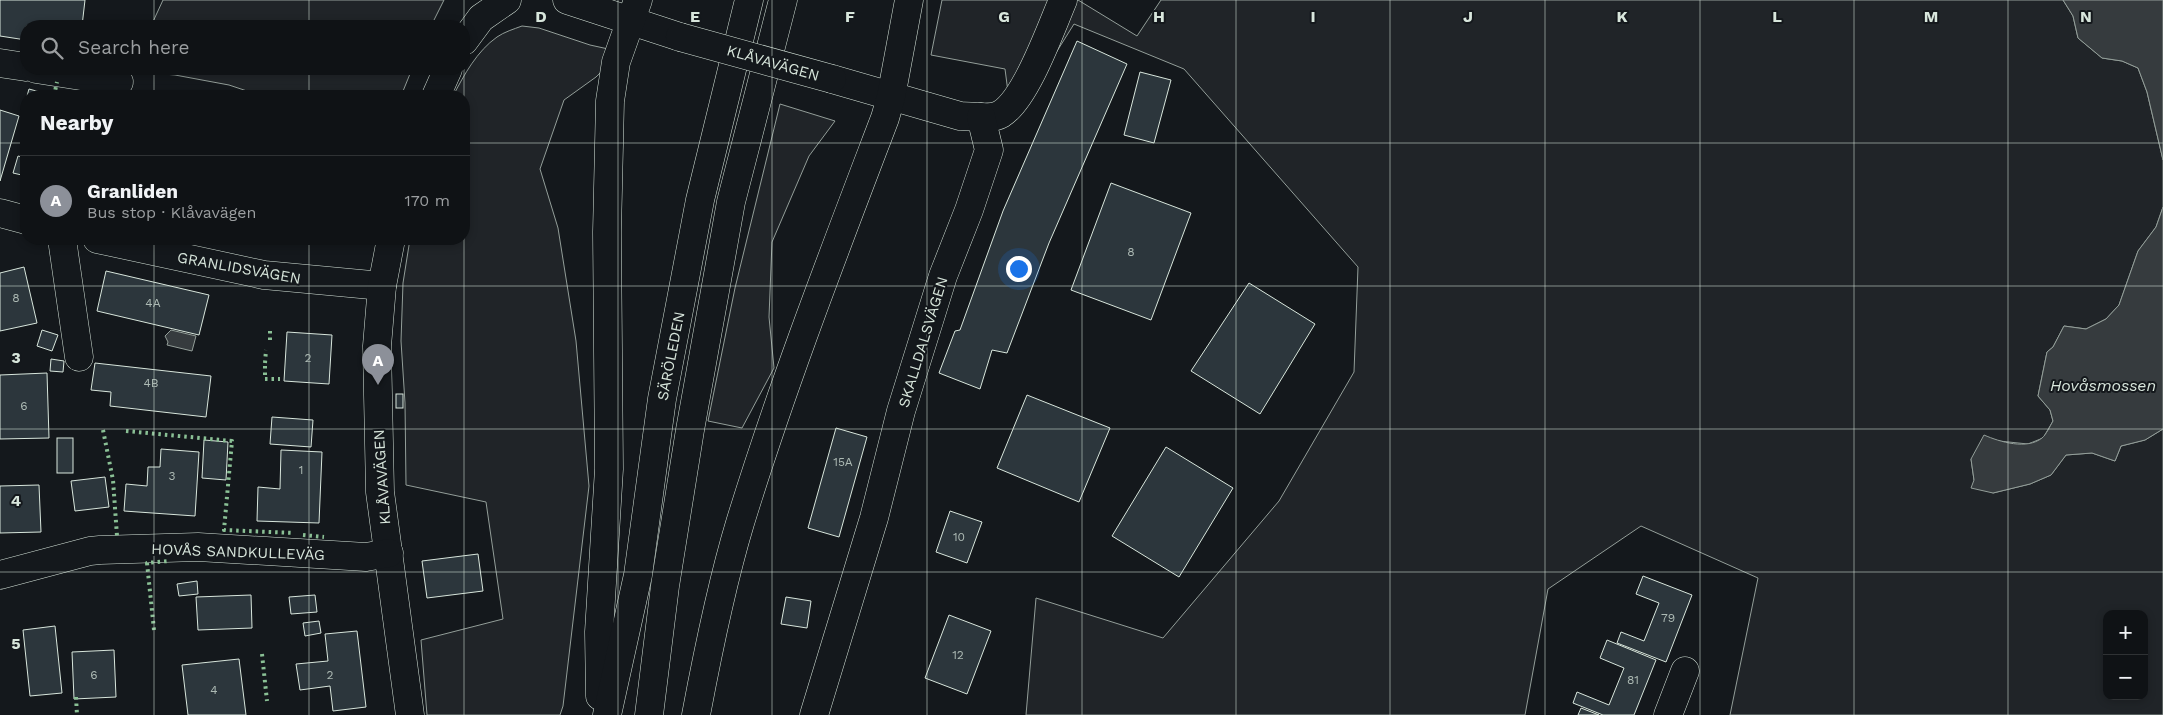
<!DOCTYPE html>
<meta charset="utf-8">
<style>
body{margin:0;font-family:"Work Sans",sans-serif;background:#181b1e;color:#f1f3f6}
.controls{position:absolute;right:15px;bottom:15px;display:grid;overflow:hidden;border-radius:10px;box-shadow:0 2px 8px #0003}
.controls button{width:45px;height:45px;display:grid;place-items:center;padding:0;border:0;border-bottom:1px solid #2f3234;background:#0f1215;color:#f1f3f6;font:25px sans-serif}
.you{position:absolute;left:1018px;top:268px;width:18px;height:18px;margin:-12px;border:4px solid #fff;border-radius:50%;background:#1a73e8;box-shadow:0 0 0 8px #1a73e833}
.badge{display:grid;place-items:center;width:32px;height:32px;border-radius:50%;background:#8c9099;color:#fff;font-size:16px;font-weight:700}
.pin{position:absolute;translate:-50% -41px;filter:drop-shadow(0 1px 2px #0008)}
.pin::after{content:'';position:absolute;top:26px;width:18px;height:15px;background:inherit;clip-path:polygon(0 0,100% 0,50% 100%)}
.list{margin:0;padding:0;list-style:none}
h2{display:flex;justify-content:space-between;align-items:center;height:65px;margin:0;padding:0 20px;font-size:21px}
h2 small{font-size:16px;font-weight:400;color:#9b9ea0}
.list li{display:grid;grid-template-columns:32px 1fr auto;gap:15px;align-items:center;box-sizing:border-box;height:90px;padding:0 20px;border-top:1px solid #2f3234}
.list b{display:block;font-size:19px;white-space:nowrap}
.list p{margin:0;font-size:16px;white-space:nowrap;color:#9b9ea0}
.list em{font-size:16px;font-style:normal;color:#9b9ea0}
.icon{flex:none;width:28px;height:28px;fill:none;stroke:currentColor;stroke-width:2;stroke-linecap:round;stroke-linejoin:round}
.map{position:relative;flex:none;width:2163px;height:715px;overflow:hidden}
.search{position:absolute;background:#0f1215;box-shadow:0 2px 8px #0003;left:20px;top:20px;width:450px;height:55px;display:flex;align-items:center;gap:12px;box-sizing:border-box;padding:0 18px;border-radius:20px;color:#9b9ea0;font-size:19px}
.panel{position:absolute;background:#0f1215;box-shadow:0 2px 8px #0003;left:20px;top:90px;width:450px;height:155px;border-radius:20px}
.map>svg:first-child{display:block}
.green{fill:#202428;stroke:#939e99;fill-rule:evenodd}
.water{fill:#363b3e;stroke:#939e99}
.building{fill:#2c363c;stroke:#d8e6dc}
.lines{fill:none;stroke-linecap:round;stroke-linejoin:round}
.minor-casing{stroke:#d8e6dc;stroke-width:29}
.major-casing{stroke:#d8e6dc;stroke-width:29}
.minor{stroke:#14181c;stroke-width:28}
.major{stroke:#14181c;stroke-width:28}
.minor-bridge-casing{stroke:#d8e6dc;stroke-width:29;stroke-linecap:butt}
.minor-bridge{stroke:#14181c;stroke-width:28}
.hedge{stroke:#8ac095;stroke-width:4;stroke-dasharray:2.5 4;stroke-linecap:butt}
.grid{fill:none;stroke:#d8e6dc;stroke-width:1;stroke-opacity:0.55}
.labels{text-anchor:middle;stroke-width:4;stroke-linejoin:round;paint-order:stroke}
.number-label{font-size:12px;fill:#adbab4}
.street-label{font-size:15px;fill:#d8e6dc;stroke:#14181c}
.water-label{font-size:16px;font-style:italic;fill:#d8e6dc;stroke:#14181c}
.grid-label{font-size:16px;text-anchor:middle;font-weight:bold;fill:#d8e6dc;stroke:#14181c;stroke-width:4;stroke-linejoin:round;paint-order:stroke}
</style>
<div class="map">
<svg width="2163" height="715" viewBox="0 0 2163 715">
<rect width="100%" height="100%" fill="#14181c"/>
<g class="green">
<path d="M 163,0 L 444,0 L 431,26 L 151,26 Z"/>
<path d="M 942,0 L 1078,0 L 1137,36 L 1161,0 L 2063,0 L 2073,16 L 2078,38 L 2102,58 L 2122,61 L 2138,68 L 2147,92 L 2163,160 L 2163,207 L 2156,227 L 2138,251 L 2119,305 L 2106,319 L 2086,329 L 2064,326 L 2053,347 L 2047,352 L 2038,396 L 2050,410 L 2053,421 L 2043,438 L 2028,444 L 1999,441 L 1971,459 L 1974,480 L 1993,493 L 2030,484 L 2051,475 L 2066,455 L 2092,453 L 2115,461 L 2121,446 L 2145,440 L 2163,429 L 2163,715 L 1730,715 L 1758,578 L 1641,526 L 1548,589 L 1525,715 L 1026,715 L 1036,598 L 1163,638 L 1279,501 L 1354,372 L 1358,267 L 1184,69 L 1074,24 L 1012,123 L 1005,69 L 931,55 ZM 2107,614 L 2144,614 L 2144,696 L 2107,696 Z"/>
<path d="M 522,26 L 539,28 L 590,45 L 622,52 L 596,77 L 564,100 L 540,169 L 558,228 L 576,341 L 589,486 L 563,706 L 560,715 L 427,715 L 421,640 L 503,619 L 486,502 L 406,485 L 405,403 L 401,341 L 403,283 L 410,239 L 464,239 L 464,96 L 453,96 C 464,75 477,51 497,37 C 504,32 514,29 522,26 Z"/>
<path d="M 130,69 L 412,69 L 401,96 L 364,96 L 358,90 L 357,96 L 262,96 L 229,85 L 175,75 L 129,71 Z"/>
<path d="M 780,104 L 835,121 L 809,156 L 772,242 L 769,317 L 774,368 L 742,428 L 708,421 L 735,288 Z"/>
</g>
<g class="water">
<path d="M 2063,0 L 2163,0 L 2163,160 L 2147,92 L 2138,68 L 2122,61 L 2102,58 L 2078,38 L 2073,16 Z"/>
<path d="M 2163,207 L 2163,429 L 2145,440 L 2121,446 L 2115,461 L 2092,453 L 2066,455 L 2051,475 L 2030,484 L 1993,493 L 1971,488 L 1974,480 L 1971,459 L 1984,435 C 2000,442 2027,450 2042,438 C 2046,435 2050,426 2053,421 L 2050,410 L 2038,396 L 2047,352 L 2053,347 L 2064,326 L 2086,329 L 2106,319 L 2119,305 L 2138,251 L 2156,227 Z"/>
<path d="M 171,330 L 196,336 L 192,351 L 167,345 L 168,342 L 165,336 Z"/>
</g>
<g class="building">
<path d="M 0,0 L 85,0 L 82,26 L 26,26 L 26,40 L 0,36 Z"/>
<path d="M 1077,41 L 1127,64 L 1049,243 L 1007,353 L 992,350 L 980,389 L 939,373 L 955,331 L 960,330 L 1003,211 Z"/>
<path d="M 1140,72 L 1171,80 L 1154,143 L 1124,135 Z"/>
<path d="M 29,89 L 40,92 L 39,96 L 27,96 Z"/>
<path d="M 0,110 L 19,116 L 0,181 Z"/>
<path d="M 18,156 L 26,158 L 26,176 L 13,173 Z"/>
<path d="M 1111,183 L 1191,213 L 1151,320 L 1071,290 Z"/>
<path d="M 24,267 L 37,323 L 0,331 L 0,273 Z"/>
<path d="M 106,271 L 209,295 L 199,335 L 97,311 Z"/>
<path d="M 1249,283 L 1315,324 L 1260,414 L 1191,371 Z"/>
<path d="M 42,330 L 58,335 L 52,351 L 37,346 Z"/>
<path d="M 287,332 L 332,335 L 329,384 L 284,381 Z"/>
<path d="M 51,359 L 64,361 L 63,372 L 50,371 Z"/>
<path d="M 95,363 L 211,376 L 206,417 L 110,406 L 111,392 L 91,390 Z"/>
<path d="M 47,373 L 49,438 L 0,439 L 0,375 Z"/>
<rect x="396" y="394" width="7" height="14"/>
<path d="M 1027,395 L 1110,428 L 1079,502 L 997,468 Z"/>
<path d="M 272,417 L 313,420 L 311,447 L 270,444 Z"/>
<path d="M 836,428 L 867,437 L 839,537 L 808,528 Z"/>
<rect x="57" y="438" width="16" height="35"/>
<path d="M 204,440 L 228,442 L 226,480 L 202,478 Z"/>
<path d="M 1166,447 L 1233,488 L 1179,577 L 1112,536 Z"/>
<path d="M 161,449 L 199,452 L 195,516 L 124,511 L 126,484 L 147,486 L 148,467 L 160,467 Z"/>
<path d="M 281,450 L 322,452 L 319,523 L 257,521 L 258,487 L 280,489 Z"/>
<path d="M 105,477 L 109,507 L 75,511 L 71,481 Z"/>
<path d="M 39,485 L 41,532 L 0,533 L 0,486 Z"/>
<path d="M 950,511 L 982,522 L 967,563 L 936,552 Z"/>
<path d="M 478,554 L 483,591 L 427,598 L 422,561 Z"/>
<path d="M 1643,576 L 1692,595 L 1666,662 L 1617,643 L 1621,632 L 1644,641 L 1659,603 L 1636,594 Z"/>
<path d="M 197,581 L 198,594 L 179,596 L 177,584 Z"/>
<path d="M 251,595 L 252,628 L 198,630 L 196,597 Z"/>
<path d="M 315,595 L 317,612 L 291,614 L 289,597 Z"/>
<path d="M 786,597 L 811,601 L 807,628 L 781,624 Z"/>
<path d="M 949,615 L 991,631 L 967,694 L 925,678 Z"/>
<path d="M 319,621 L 321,633 L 305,636 L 303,623 Z"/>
<path d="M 55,626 L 62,693 L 30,696 L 23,630 Z"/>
<path d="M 357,631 L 366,707 L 333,711 L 330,686 L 300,690 L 296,664 L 328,661 L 325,634 Z"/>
<path d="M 1607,640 L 1656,660 L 1634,715 L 1603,715 L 1573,703 L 1577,692 L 1609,705 L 1624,668 L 1600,658 Z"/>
<path d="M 114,650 L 116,697 L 74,699 L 72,652 Z"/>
<path d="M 239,659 L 246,715 L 188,715 L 182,665 Z"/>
<path d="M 1581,708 L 1599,715 L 1578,715 Z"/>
</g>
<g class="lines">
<g class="minor-casing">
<g id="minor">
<path d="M 567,0 L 680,37"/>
<path d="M 464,41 L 481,18 L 507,0"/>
<path d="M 0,63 L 26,67"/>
<path d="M 36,69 L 119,82"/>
<path d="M 832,79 L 960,116 C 971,116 991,120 1001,114 C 1026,99 1051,28 1063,0"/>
<path d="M 436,96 L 448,69"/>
<path d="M 0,213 L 26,220"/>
<path d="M 62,239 L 79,357"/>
<path d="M 97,239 L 264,275 L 382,286"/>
<path d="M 391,239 L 382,286 L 377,346 L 380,492 L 410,715"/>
<path d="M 0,575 L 90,551 L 100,550 L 198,547 L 366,557 L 389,553"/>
<path d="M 814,715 L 874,518 L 901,411 L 943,276 L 969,210 L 989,150 L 981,117"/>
<path d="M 1668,715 L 1685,671"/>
</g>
</g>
<g class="major-casing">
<g id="major">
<path d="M 600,696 L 599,632 L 609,469 L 607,232 L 610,101 L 616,62 L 638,0"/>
<path d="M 607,715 L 638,575 L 662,399 L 700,200 L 749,0"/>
<path d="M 649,715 L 665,586 L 690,430 L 731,202 L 783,0"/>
<path d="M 696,715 C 708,651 721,586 740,523 C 782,386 834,252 885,118 L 891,97 L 909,0"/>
</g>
</g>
<use href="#minor" class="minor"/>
<use href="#major" class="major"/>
<g class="minor-bridge-casing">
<path id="minor-bridge" d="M 680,37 L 832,79"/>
</g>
<use href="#minor-bridge" class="minor-bridge"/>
<g class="hedge">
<path d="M 54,96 L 57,82"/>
<path d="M 270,331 L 270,340"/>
<path d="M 265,363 L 266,350"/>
<path d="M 265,366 L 265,379 L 280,379"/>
<path d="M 103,430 L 113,480 L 117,536"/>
<path d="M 126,431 L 232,441 L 224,530 L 294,533"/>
<path d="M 303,535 L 324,537"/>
<path d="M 154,630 L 147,563 L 168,561"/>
<path d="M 262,654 L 267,701"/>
<path d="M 76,697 L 77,715"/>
</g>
</g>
<path class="grid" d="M 154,0 L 154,26M 309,0 L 309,26M 464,0 L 464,26M 618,0 L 618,715M 772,0 L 772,715M 927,0 L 927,715M 1082,0 L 1082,715M 1236,0 L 1236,715M 1390,0 L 1390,715M 1545,0 L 1545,715M 1700,0 L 1700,715M 1854,0 L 1854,715M 2008,0 L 2008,715M 154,69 L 154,96M 309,69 L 309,96M 464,69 L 464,96M 0,143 L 26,143M 464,143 L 2163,143M 154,239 L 154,715M 309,239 L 309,715M 464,239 L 464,715M 0,286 L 2163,286M 0,429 L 2163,429M 0,572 L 2163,572"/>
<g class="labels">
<g class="number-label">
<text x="1131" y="256">8</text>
<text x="16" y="302">8</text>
<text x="153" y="307">4A</text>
<text x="308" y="362">2</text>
<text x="151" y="387">4B</text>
<text x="24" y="410">6</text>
<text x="843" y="466">15A</text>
<text x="301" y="474">1</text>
<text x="172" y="480">3</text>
<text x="959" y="541">10</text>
<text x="1668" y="622">79</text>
<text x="958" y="659">12</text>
<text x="94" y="679">6</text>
<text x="330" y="679">2</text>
<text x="1633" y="684">81</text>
<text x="214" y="694">4</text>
</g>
<g class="street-label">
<text transform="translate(773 63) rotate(16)" y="5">KLÅVAVÄGEN</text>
<text transform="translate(239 268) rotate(10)" y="5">GRANLIDSVÄGEN</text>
<text transform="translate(923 342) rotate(-73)" y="5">SKALLDALSVÄGEN</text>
<text transform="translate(671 356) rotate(-79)" y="5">SÄRÖLEDEN</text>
<text transform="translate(382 477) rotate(-94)" y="5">KLÅVAVÄGEN</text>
<text transform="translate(238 552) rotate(2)" y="5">HOVÅS SANDKULLEVÄG</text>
</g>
<g class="water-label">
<text x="2103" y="391">Hovåsmossen</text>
</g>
</g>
<g class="grid-label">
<text x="541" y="22">D</text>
<text x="695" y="22">E</text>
<text x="850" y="22">F</text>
<text x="1004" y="22">G</text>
<text x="1159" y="22">H</text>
<text x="1313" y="22">I</text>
<text x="1468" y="22">J</text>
<text x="1622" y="22">K</text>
<text x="1777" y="22">L</text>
<text x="1931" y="22">M</text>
<text x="2086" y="22">N</text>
<text x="16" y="363">3</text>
<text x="16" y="506">4</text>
<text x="16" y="649">5</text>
</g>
</svg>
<div class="controls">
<button>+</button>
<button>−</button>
</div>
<div class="you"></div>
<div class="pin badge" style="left:378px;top:385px">A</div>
<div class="search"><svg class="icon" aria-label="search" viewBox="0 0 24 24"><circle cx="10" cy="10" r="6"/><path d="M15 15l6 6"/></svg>Search here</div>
<section class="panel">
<h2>Nearby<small></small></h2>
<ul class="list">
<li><span class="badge">A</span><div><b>Granliden</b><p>Bus stop · Klåvavägen</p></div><em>170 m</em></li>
</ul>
</section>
</div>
